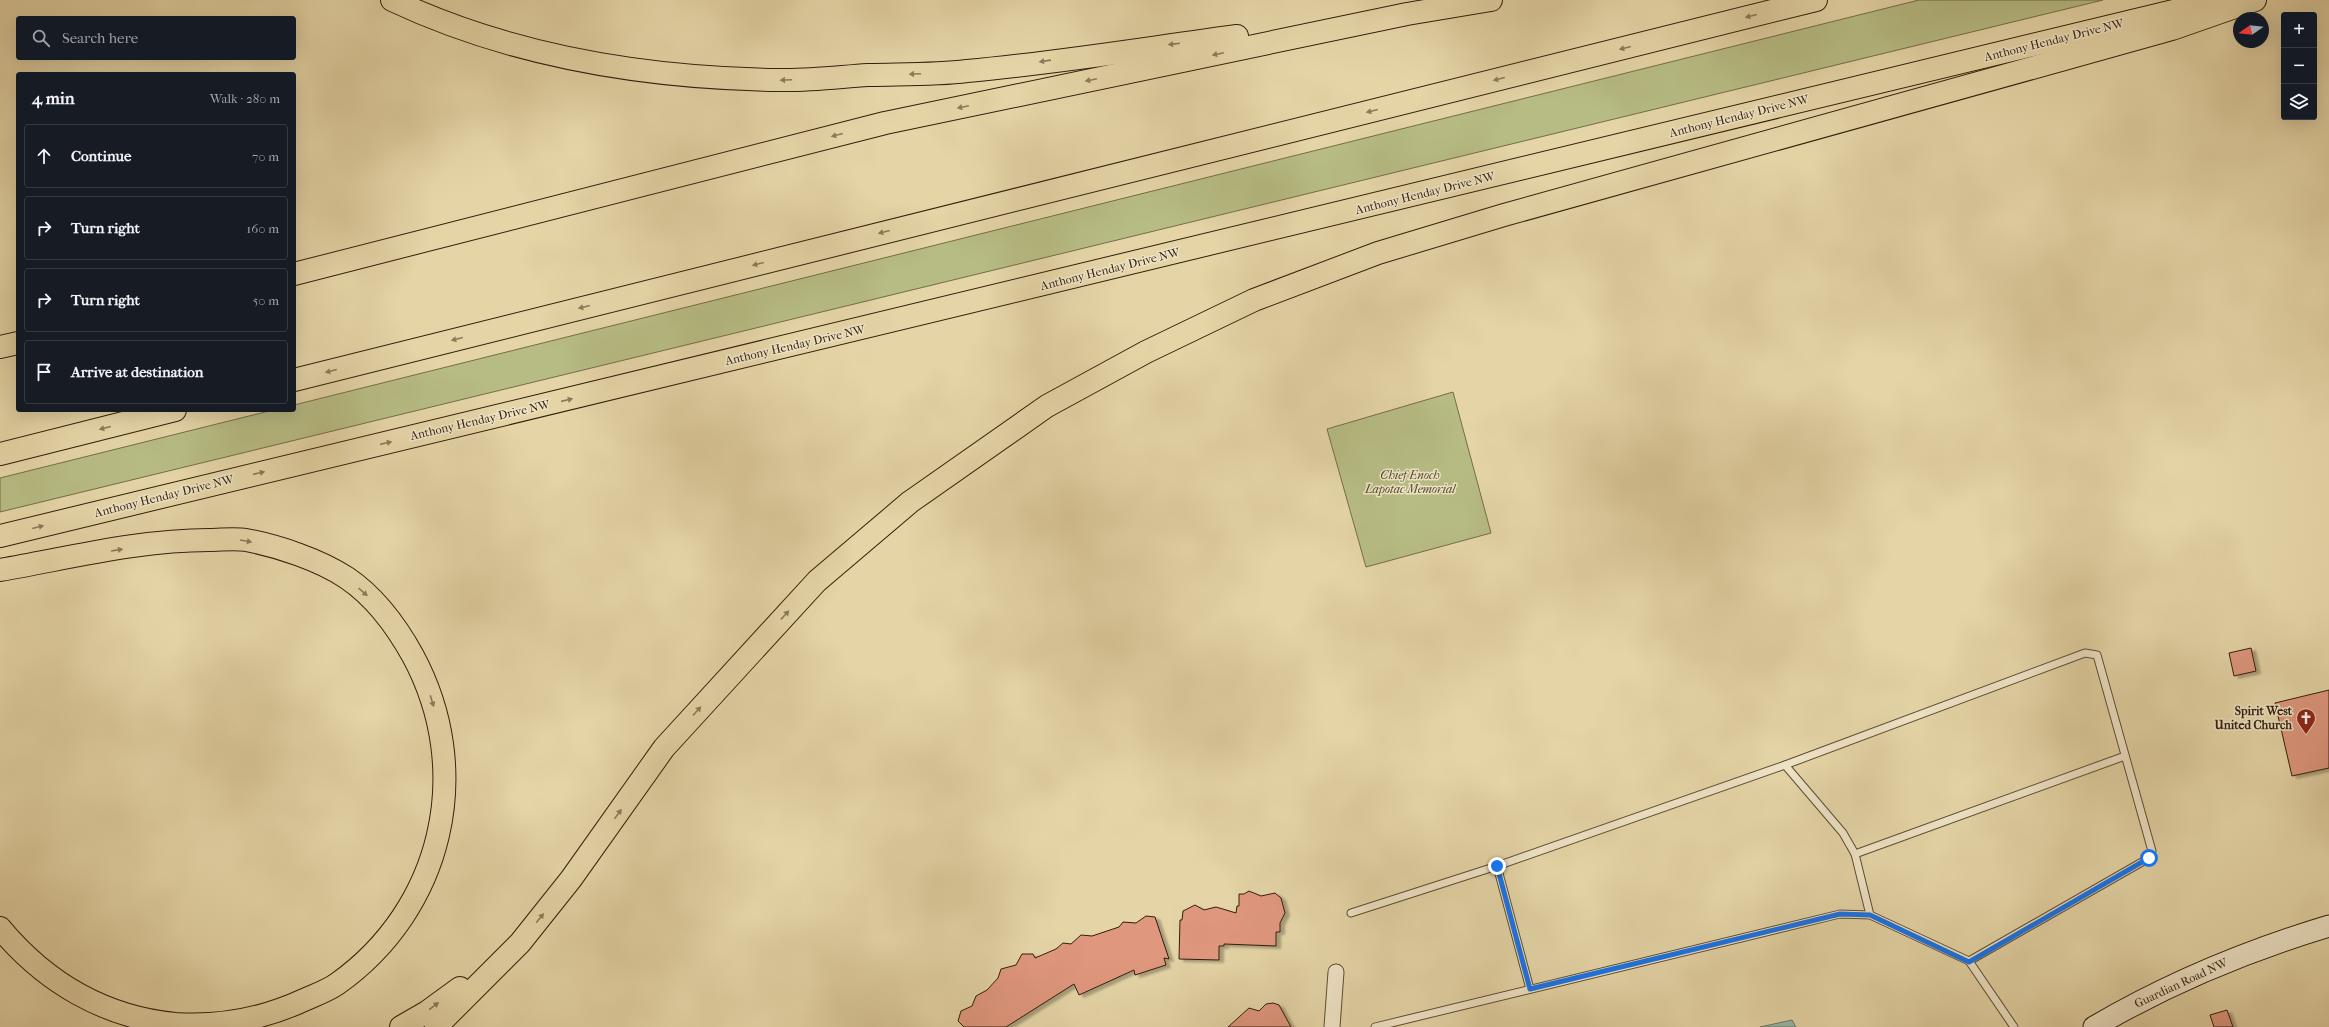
<!DOCTYPE html>
<meta charset="utf-8">
<style>
body{margin:0;font-family:"IM FELL French Canon",serif;background:#20242c;color:#f1f3f6}
.controls{position:absolute;right:12px;top:12px;display:grid;overflow:hidden;border-radius:4px;box-shadow:0 4px 16px #0002}
.controls button{width:36px;height:36px;display:grid;place-items:center;padding:0;border:0;border-bottom:1px solid #363941;background:#171b24;color:#f1f3f6;font:20px sans-serif}
.compass{position:absolute;left:2233px;top:12px;width:36px;height:36px;border-radius:50%;background:#171b24;box-shadow:0 4px 16px #0002;rotate:256deg}
.stop{position:absolute;width:12px;height:12px;margin:-9px;border:3px solid #1a73e8;border-radius:50%;background:#fff}
.stop.end{background:#1a73e8;border-color:#fff;box-shadow:0 1px 4px #0008}
.list{margin:0;padding:0;list-style:none}
h2{display:flex;justify-content:space-between;align-items:center;height:52px;margin:0;padding:0 16px;font-size:17px}
h2 small{font-size:13px;font-weight:400;color:#9ea1a6}
.list li{display:grid;grid-template-columns:26px 1fr auto;gap:12px;align-items:center;box-sizing:border-box;height:64px;margin:0 8px 8px;padding:0 8px;border:1px solid #363941;border-radius:4px}
.list b{display:block;font-size:15px;white-space:nowrap}
.list em{font-size:13px;font-style:normal;color:#9ea1a6}
.icon{flex:none;width:22px;height:22px;fill:none;stroke:currentColor;stroke-width:2;stroke-linecap:round;stroke-linejoin:round}
.map{position:relative;flex:none;width:2329px;height:1027px;overflow:hidden}
.search{position:absolute;background:#171b24;box-shadow:0 4px 16px #0002;left:16px;top:16px;width:280px;height:44px;display:flex;align-items:center;gap:10px;box-sizing:border-box;padding:0 14px;border-radius:4px;color:#9ea1a6;font-size:15px}
.panel{position:absolute;background:#171b24;box-shadow:0 4px 16px #0002;left:16px;top:72px;width:280px;height:340px;border-radius:4px}
.map>svg:first-child{display:block}
.green{fill:#b7bc84;stroke:#746d48}
.water{fill:#95b8a8;stroke:#6d7a6a}
.building{fill:#df977e;stroke:#321e0c;filter:url(#shadow)}
.lines{fill:none;stroke-linecap:round;stroke-linejoin:round}
.service-casing{stroke:#5e4c32;stroke-width:9}
.minor-casing{stroke:#5e4c32;stroke-width:17}
.secondary-casing{stroke:#321e0c;stroke-width:23}
.motorway-casing{stroke:#321e0c;stroke-width:24}
.service{stroke:#ede3c5;stroke-width:7}
.minor{stroke:#ede3c5;stroke-width:15}
.secondary{stroke:#ede3c5;stroke-width:21}
.motorway{stroke:#e4d4a6;stroke-width:22}
.oneway{fill:#8b7959}
.route{stroke:#1a73e8;stroke-width:5}
.labels{text-anchor:middle;stroke-width:3;stroke-linejoin:round;paint-order:stroke}
.street-label{font-size:12px;fill:#321e0c;stroke:#ede3c5}
.park-label{font-size:12px;font-style:italic;fill:#53462a;stroke:#ede3c5}
.poi-label{font-size:12px;font-weight:bold;fill:#321e0c;stroke:#ede3c5;text-anchor:end}
</style>
<div class="map">
<svg width="2329" height="1027" viewBox="0 0 2329 1027">
<defs>
<filter id="shadow"><feDropShadow dx="4.5" dy="2.5" stdDeviation="1" flood-color="#0004"/></filter>
</defs>
<rect width="100%" height="100%" fill="#e4d4a6"/>
<filter id="stains"><feTurbulence type="fractalNoise" baseFrequency=".005" numOctaves="4"/><feColorMatrix values="0 0 0 0 .2 0 0 0 0 .09 0 0 0 0 .02 0 0 0 .5 -.17"/></filter>
<radialGradient id="worn" r=".72"><stop offset=".6" stop-color="#630" stop-opacity="0"/><stop offset="1" stop-color="#630" stop-opacity=".3"/></radialGradient>
<g class="green">
<path d="M 1919,0 L 2103,0 L 0,512 L 0,478 L 273,410 L 294,410 L 294,405 Z"/>
<path d="M 1453,392 L 1491,533 L 1366,567 L 1327,429 Z"/>
</g>
<path class="water" d="M 1792,1020 L 1796,1027 L 1760,1027 Z"/>
<g class="building">
<path d="M 2251,648 L 2256,671 L 2234,676 L 2229,653 Z"/>
<path d="M 2329,690 L 2329,768 L 2292,776 L 2275,703 Z"/>
<path d="M 1249,891 L 1261,896 L 1275,893 L 1281,898 L 1285,913 L 1280,923 L 1280,932 L 1276,932 L 1276,946 L 1224,944 L 1224,946 L 1219,946 L 1219,960 L 1179,959 L 1180,920 L 1182,920 L 1183,911 L 1195,905 L 1204,910 L 1216,907 L 1236,913 L 1237,906 L 1239,906 L 1239,894 L 1244,894 Z"/>
<path d="M 1146,916 L 1155,917 L 1169,959 L 1164,958 L 1166,965 L 1135,975 L 1134,970 L 1079,995 L 1074,984 L 1006,1027 L 964,1027 L 958,1021 L 961,1011 L 972,1006 L 976,996 L 987,990 L 998,978 L 1001,969 L 1016,965 L 1022,954 L 1033,954 L 1035,958 L 1056,949 L 1063,943 L 1071,944 L 1081,935 L 1092,936 L 1119,927 L 1123,922 L 1136,923 Z"/>
<path d="M 1273,1003 L 1279,1005 L 1291,1027 L 1228,1027 L 1249,1008 L 1259,1011 L 1266,1004 Z"/>
<path d="M 2227,1010 L 2233,1027 L 2214,1027 L 2210,1015 Z"/>
</g>
<g class="lines">
<g class="service-casing">
<g id="service">
<path d="M 1785,765 L 2085,653 L 2097,655 L 2152,851 L 2149,858 L 1969,961"/>
<path d="M 1855,854 L 2125,756"/>
<path d="M 1497,866 L 1530,989"/>
<path d="M 1351,913 L 1497,866 L 1785,765 L 1843,833 L 1855,854 L 1870,915"/>
<path d="M 1375,1027 L 1840,914 L 1870,915 L 1969,961 L 2014,1027"/>
</g>
</g>
<g class="minor-casing">
<path id="minor" d="M 1332,1027 L 1336,972"/>
</g>
<g class="secondary-casing">
<path id="secondary" d="M 2094,1027 C 2169,983 2246,951 2329,926"/>
</g>
<g class="motorway-casing">
<g id="motorway">
<path d="M 392,0 C 513,57 645,78 778,80 C 808,81 838,77 868,75 C 901,74 935,75 967,71 C 1057,63 1147,48 1237,36"/>
<path d="M 294,274 L 885,123 L 1407,14 L 1491,0"/>
<path d="M 0,347 L 18,343"/>
<path d="M 294,380 L 1816,0"/>
<path d="M 0,454 L 175,410"/>
<path d="M 0,536 L 2219,0"/>
<path d="M 0,570 C 69,558 140,540 209,540 C 221,540 234,538 246,540 C 278,546 320,560 347,578 C 375,597 397,627 413,656 C 475,771 443,909 337,984 C 327,991 315,995 304,1000 C 263,1019 221,1027 175,1024 C 104,1017 45,982 0,928"/>
<path d="M 401,1027 L 427,1012 L 460,988"/>
<path d="M 436,1027 L 520,943 L 571,879 L 664,748 L 817,581 L 910,502 L 1047,406 L 1146,352 L 1254,300 L 1378,253 L 1504,215 L 2172,29 L 2255,0"/>
</g>
</g>
<use href="#service" class="service"/>
<use href="#minor" class="minor"/>
<use href="#secondary" class="secondary"/>
<use href="#motorway" class="motorway"/>
</g>
<defs><path id="oneway-solid" d="M-6-.8H1V-3.2L6.5 0L1 3.2V.8H-6Z"/></defs>
<g class="oneway">
<use href="#oneway-solid" transform="translate(1751 16) rotate(166)"/>
<use href="#oneway-solid" transform="translate(1174 44) rotate(173)"/>
<use href="#oneway-solid" transform="translate(1625 48) rotate(166)"/>
<use href="#oneway-solid" transform="translate(1218 54) rotate(168)"/>
<use href="#oneway-solid" transform="translate(1045 61) rotate(172)"/>
<use href="#oneway-solid" transform="translate(915 74) rotate(178)"/>
<use href="#oneway-solid" transform="translate(1499 79) rotate(166)"/>
<use href="#oneway-solid" transform="translate(786 80) rotate(177)"/>
<use href="#oneway-solid" transform="translate(1091 80) rotate(168)"/>
<use href="#oneway-solid" transform="translate(963 107) rotate(168)"/>
<use href="#oneway-solid" transform="translate(1372 111) rotate(166)"/>
<use href="#oneway-solid" transform="translate(837 135) rotate(165)"/>
<use href="#oneway-solid" transform="translate(884 232) rotate(166)"/>
<use href="#oneway-solid" transform="translate(758 264) rotate(166)"/>
<use href="#oneway-solid" transform="translate(584 307) rotate(166)"/>
<use href="#oneway-solid" transform="translate(457 339) rotate(166)"/>
<use href="#oneway-solid" transform="translate(331 371) rotate(166)"/>
<use href="#oneway-solid" transform="translate(567 400) rotate(-13)"/>
<use href="#oneway-solid" transform="translate(105 428) rotate(166)"/>
<use href="#oneway-solid" transform="translate(386 443) rotate(-13)"/>
<use href="#oneway-solid" transform="translate(259 473) rotate(-13)"/>
<use href="#oneway-solid" transform="translate(38 527) rotate(-14)"/>
<use href="#oneway-solid" transform="translate(246 541) rotate(10)"/>
<use href="#oneway-solid" transform="translate(117 550) rotate(-9)"/>
<use href="#oneway-solid" transform="translate(363 592) rotate(42)"/>
<use href="#oneway-solid" transform="translate(785 615) rotate(-47)"/>
<use href="#oneway-solid" transform="translate(432 701) rotate(73)"/>
<use href="#oneway-solid" transform="translate(697 711) rotate(-48)"/>
<use href="#oneway-solid" transform="translate(618 814) rotate(-54)"/>
<use href="#oneway-solid" transform="translate(540 918) rotate(-51)"/>
<use href="#oneway-solid" transform="translate(434 1006) rotate(-37)"/>
</g>
<g class="lines">
<path class="route" d="M 1497,866 L 1530,989 L 1840,914 L 1870,915 L 1969,962 L 2149,858"/>
</g>
<defs>
<g id="church-pin" transform="scale(1)"><path d="M0 17L-7.5 6A9.5 9.5 0 1 1 7.5 6Z" fill="#8f2418" stroke="#ede3c5"/><path d="M-1.2-6h2.4v3.5h3.3v2.4h-3.3V6h-2.4V-.1h-3.3v-2.4h3.3Z" fill="#fff"/></g>
</defs>
<g fill-rule="evenodd">
<use href="#church-pin" x="2306" y="718"/>
</g>
<g class="labels">
<g class="street-label">
<text transform="translate(2054 40) rotate(-14)" y="4">Anthony Henday Drive NW</text>
<text transform="translate(1739 116) rotate(-14)" y="4">Anthony Henday Drive NW</text>
<text transform="translate(1425 193) rotate(-14)" y="4">Anthony Henday Drive NW</text>
<text transform="translate(1110 269) rotate(-14)" y="4">Anthony Henday Drive NW</text>
<text transform="translate(795 345) rotate(-13)" y="4">Anthony Henday Drive NW</text>
<text transform="translate(480 420) rotate(-13)" y="4">Anthony Henday Drive NW</text>
<text transform="translate(164 496) rotate(-14)" y="4">Anthony Henday Drive NW</text>
<text transform="translate(2181 983) rotate(-25)" y="4">Guardian Road NW</text>
</g>
<g class="park-label">
<text x="1410" y="479">Chief Enoch<tspan x="1410" dy="14">Lapotac Memorial</tspan></text>
</g>
<g class="poi-label">
<text x="2292" y="715">Spirit West<tspan x="2292" dy="14">United Church</tspan></text>
</g>
</g>
<rect width="100%" height="100%" filter="url(#stains)"/>
<rect width="100%" height="100%" fill="url(#worn)"/>
</svg>
<div class="controls">
<button>+</button>
<button>−</button>
<button><svg class="icon" aria-label="layers" viewBox="0 0 24 24"><path d="M12 4l9 5-9 5-9-5zM3 14l9 5 9-5"/></svg></button>
</div>
<svg class="compass" viewBox="-18 -18 36 36"><path d="M0-13l5 13h-10z" fill="#e53935"/><path d="M0 13l5-13h-10z" fill="#9ea1a6"/></svg>
<div class="stop" style="left:2149px;top:858px"></div>
<div class="stop end" style="left:1497px;top:866px"></div>
<div class="search"><svg class="icon" aria-label="search" viewBox="0 0 24 24"><circle cx="10" cy="10" r="6"/><path d="M15 15l6 6"/></svg>Search here</div>
<section class="panel">
<h2>4 min<small>Walk · 280 m</small></h2>
<ul class="list">
<li><svg class="icon" aria-label="ahead" viewBox="0 0 24 24"><path d="M12 20V5M6 11l6-6 6 6"/></svg><div><b>Continue</b></div><em>70 m</em></li>
<li><svg class="icon" aria-label="right" viewBox="0 0 24 24"><path d="M7 20v-9h11M14 6l5 5-5 5"/></svg><div><b>Turn right</b></div><em>160 m</em></li>
<li><svg class="icon" aria-label="right" viewBox="0 0 24 24"><path d="M7 20v-9h11M14 6l5 5-5 5"/></svg><div><b>Turn right</b></div><em>50 m</em></li>
<li><svg class="icon" aria-label="arrive" viewBox="0 0 24 24"><path d="M6 21V4h12l-3 4 3 4H6"/></svg><div><b>Arrive at destination</b></div></li>
</ul>
</section>
</div>
